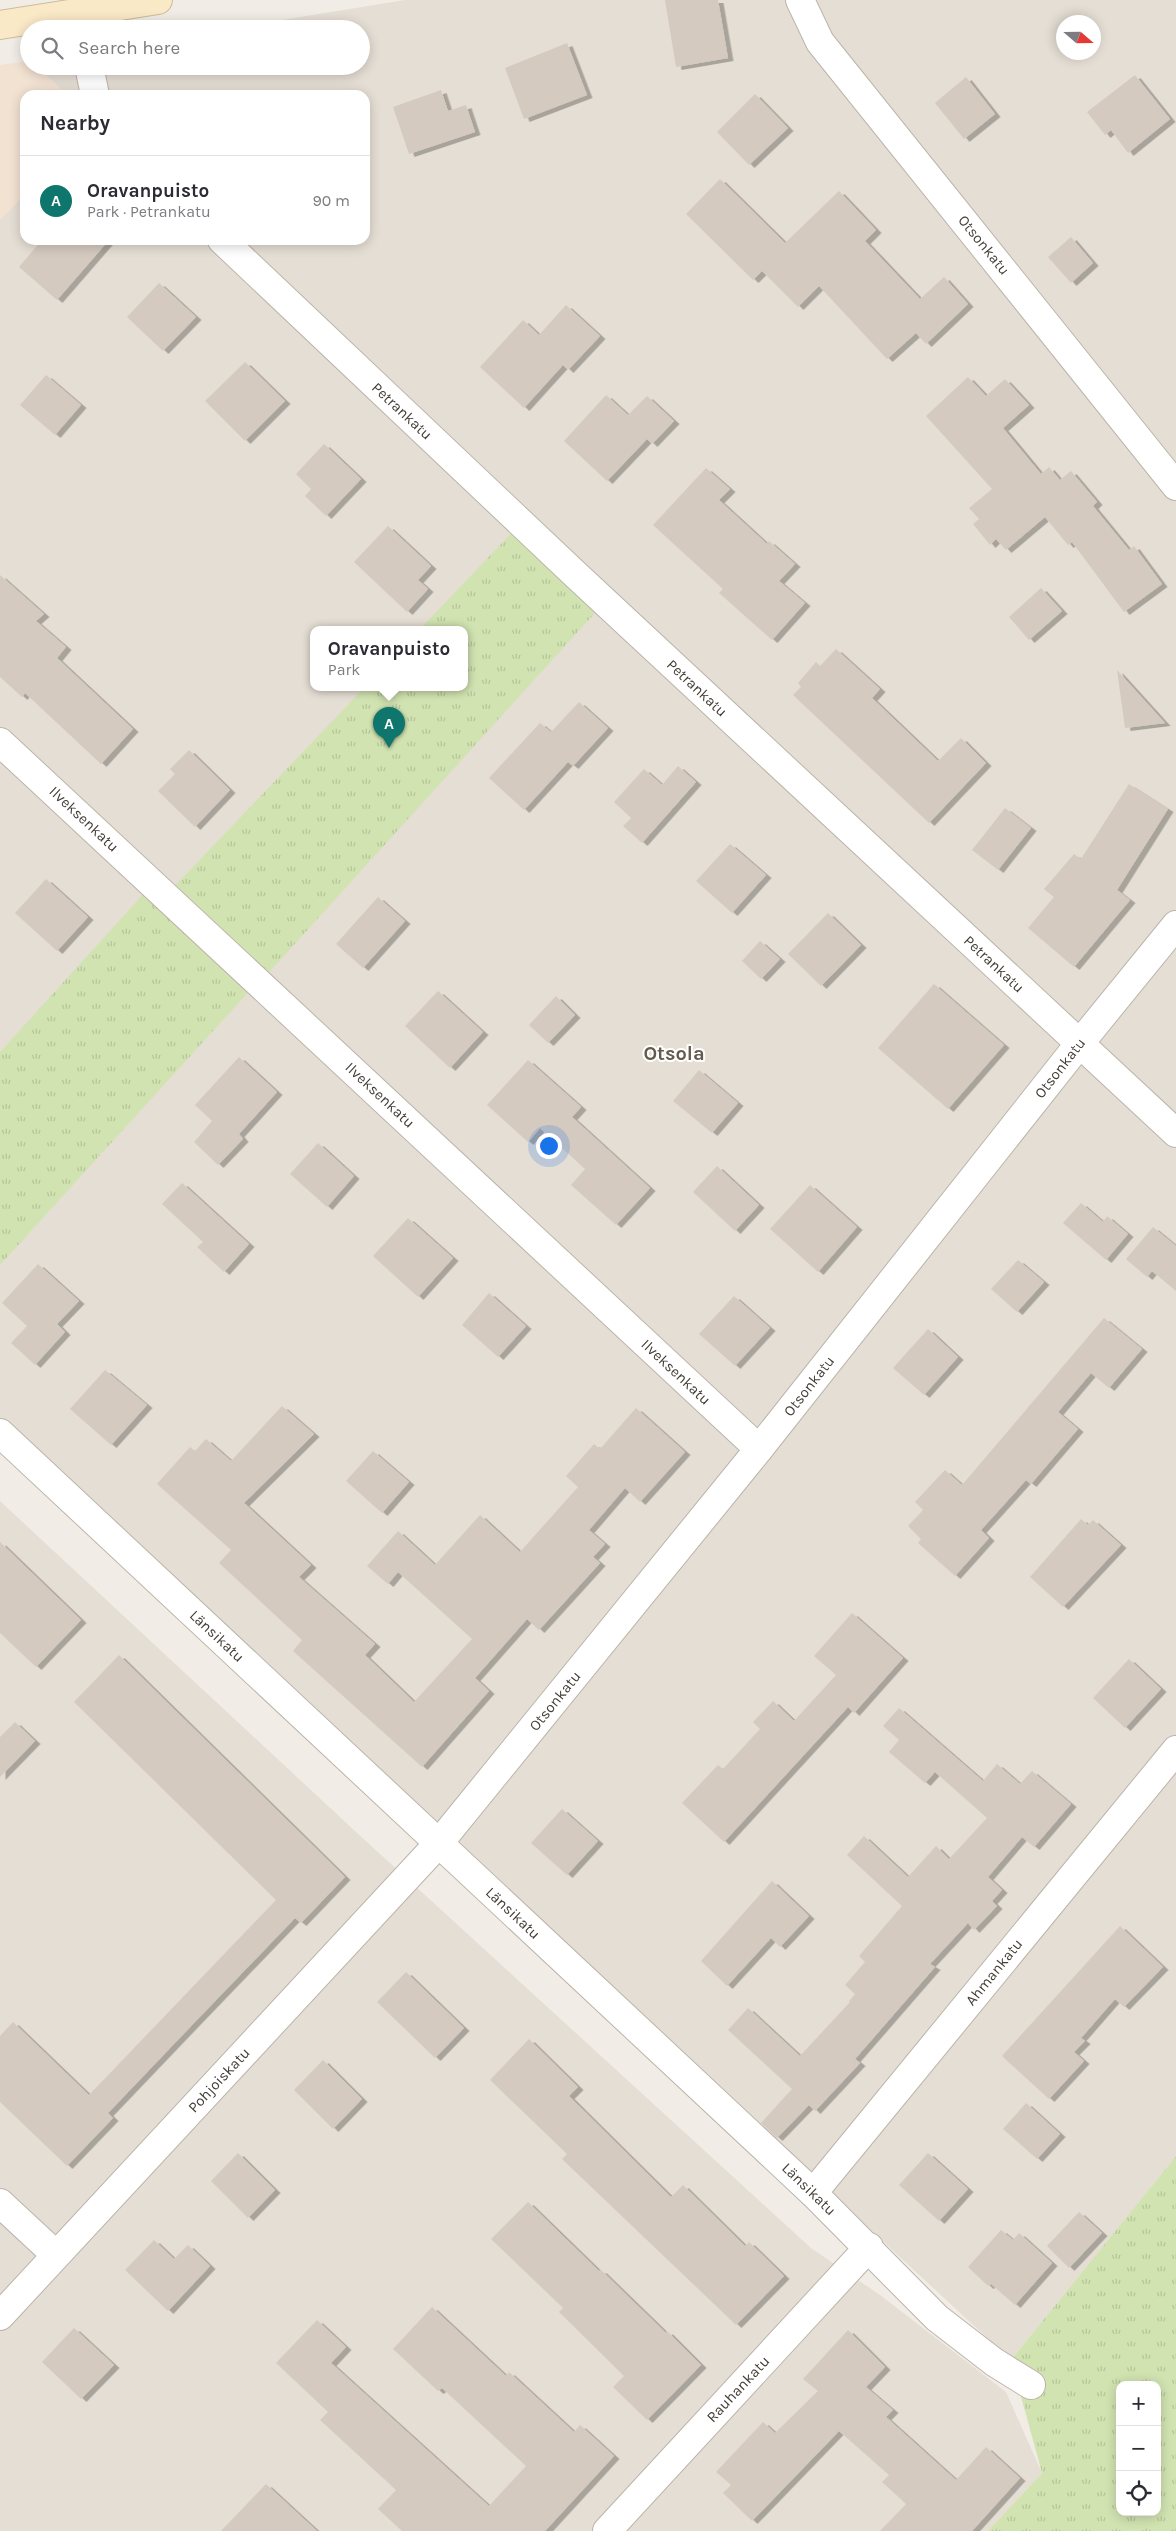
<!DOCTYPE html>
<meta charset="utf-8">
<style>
body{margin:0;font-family:Karla,sans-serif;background:#f7f7f7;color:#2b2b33}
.controls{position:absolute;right:15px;bottom:15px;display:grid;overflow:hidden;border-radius:10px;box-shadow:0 2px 12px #0003}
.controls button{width:45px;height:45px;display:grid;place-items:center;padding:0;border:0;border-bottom:1px solid #e1e1e2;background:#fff;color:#2b2b33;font:25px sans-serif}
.compass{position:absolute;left:1056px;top:15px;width:45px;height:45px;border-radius:50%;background:#fff;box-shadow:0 2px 12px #0003;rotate:110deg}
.you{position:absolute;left:548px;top:1145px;width:18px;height:18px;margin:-12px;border:4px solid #fff;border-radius:50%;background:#1a73e8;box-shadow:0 0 0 8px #1a73e833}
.badge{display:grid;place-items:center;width:32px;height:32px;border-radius:50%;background:#0f766e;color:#fff;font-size:16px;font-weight:700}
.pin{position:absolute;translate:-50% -41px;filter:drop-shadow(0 1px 2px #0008)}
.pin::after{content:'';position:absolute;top:26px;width:18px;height:15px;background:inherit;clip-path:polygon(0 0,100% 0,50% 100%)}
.popup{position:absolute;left:310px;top:626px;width:158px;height:65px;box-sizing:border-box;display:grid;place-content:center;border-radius:10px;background:#fff;filter:drop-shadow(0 1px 4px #0005);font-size:16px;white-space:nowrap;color:#7c7c81}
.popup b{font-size:19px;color:#2b2b33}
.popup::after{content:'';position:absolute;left:50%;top:100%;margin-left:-10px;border:10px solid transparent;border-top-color:#fff}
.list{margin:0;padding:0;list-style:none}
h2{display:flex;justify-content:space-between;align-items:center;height:65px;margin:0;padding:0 20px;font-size:21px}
h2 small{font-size:16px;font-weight:400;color:#7c7c81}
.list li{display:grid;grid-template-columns:32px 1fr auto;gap:15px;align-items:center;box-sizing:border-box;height:90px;padding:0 20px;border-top:1px solid #e1e1e2}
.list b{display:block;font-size:19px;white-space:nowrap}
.list p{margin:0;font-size:16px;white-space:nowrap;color:#7c7c81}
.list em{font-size:16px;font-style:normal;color:#7c7c81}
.icon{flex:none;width:28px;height:28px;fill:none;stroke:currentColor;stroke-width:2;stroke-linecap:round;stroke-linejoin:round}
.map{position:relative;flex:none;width:1176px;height:2531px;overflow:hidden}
.search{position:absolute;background:#fff;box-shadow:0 2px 12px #0003;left:20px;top:20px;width:350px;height:55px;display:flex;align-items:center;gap:12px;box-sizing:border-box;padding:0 18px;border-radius:28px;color:#7c7c81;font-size:19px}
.panel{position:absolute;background:#fff;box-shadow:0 2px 12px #0003;left:20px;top:90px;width:350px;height:155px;border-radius:15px}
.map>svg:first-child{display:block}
.residential{fill:#e5ded4;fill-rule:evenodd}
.commercial{fill:#f2e2d2}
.park{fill:url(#park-tufts);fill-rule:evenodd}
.building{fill:#d5cabf;filter:url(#shadow)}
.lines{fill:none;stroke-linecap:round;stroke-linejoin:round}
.street-casing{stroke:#bcb4a9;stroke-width:30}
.secondary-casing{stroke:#cebb98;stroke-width:30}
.street{stroke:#fff;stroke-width:28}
.secondary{stroke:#fae9c7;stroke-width:28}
.labels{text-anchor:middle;stroke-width:4;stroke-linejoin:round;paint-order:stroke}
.street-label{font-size:15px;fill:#433d36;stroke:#fff}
.district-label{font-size:20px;font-weight:bold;fill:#655a4e;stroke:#fff}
</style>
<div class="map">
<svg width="1176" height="2531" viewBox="0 0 1176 2531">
<defs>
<pattern id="park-tufts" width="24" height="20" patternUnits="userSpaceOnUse" patternTransform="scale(1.25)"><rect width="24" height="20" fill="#d1e3b1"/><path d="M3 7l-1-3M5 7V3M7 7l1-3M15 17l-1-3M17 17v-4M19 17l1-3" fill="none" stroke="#b5c499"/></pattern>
<filter id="shadow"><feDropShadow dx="5.5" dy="3" stdDeviation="0" flood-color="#0004"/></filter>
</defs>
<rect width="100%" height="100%" fill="#f1ede6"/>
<g class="residential">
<path d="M 405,0 L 1176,0 L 1176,2156 L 1011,2360 L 0,1424 L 0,220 L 25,194 L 25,240 L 365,240 L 365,95 L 67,95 L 36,66 L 361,66 L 361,29 L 227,29 ZM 1064,22 L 1094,22 L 1094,52 L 1064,52 ZM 314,629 L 464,629 L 464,687 L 314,687 Z"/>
<path d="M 0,1501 L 355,1831 L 811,2248 L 880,2295 L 1006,2392 L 1042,2473 L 988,2531 L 0,2531 Z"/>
</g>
<path class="commercial" d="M 29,61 L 29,66 L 36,66 L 67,95 L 25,95 L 25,194 L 0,220 L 0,65 Z"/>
<g class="park">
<path d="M 519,525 L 604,603 L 262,980 L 167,894 L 365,687 L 464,687 L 464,629 L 420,629 Z"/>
<path d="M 148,889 L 254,986 L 0,1265 L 0,1052 Z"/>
<path d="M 1176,2156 L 1176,2531 L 988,2531 L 1042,2473 L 1011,2360 ZM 1120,2385 L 1157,2385 L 1157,2512 L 1120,2512 Z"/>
</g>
<g class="building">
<path d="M 665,0 L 718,0 L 728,58 L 676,67 Z"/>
<path d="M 567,43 L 587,95 L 524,119 L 505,68 Z"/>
<path d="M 1135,75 L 1170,119 L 1128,153 L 1111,130 L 1105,135 L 1087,112 Z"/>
<path d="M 966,77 L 995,114 L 964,139 L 935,103 Z"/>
<path d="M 441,90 L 448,111 L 466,105 L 475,132 L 409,154 L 393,107 Z"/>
<path d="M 755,94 L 788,128 L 749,165 L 717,132 Z"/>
<path d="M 720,179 L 785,243 L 839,191 L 876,230 L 865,241 L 920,299 L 944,277 L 968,304 L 926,344 L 916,333 L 887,359 L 819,286 L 798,307 L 762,271 L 753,280 L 686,214 Z"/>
<path d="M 1071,237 L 1093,263 L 1071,283 L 1048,257 Z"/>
<path d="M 42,240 L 109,240 L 57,300 L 19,267 Z"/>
<path d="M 159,283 L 196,317 L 163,351 L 127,317 Z"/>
<path d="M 566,305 L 600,336 L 568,370 L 563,365 L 524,408 L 480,367 L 523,320 L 539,335 Z"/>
<path d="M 245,362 L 285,401 L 245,441 L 205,401 Z"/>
<path d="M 46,375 L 81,405 L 55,435 L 20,405 Z"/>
<path d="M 968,377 L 986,396 L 1005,379 L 1029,405 L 1003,428 L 1041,474 L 1049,467 L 1060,480 L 1071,471 L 1097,502 L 1093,506 L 1129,550 L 1134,546 L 1162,584 L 1124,612 L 1072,542 L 1068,545 L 1045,517 L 1006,550 L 996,539 L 990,545 L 973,524 L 979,519 L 969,508 L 992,489 L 926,416 Z"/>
<path d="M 606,395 L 628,415 L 647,396 L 674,421 L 652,444 L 647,439 L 607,481 L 564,441 Z"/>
<path d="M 324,444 L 361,479 L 326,516 L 305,496 L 311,489 L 296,474 Z"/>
<path d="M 706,468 L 730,489 L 719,500 L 767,544 L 769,541 L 795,564 L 779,581 L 805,603 L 772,640 L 719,593 L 723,589 L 653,525 Z"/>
<path d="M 388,526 L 431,566 L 418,580 L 428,589 L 407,612 L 354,562 Z"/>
<path d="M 0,575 L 44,614 L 36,621 L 66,647 L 57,658 L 133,729 L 101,764 L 25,693 L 22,697 L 0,677 Z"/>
<path d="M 1041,588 L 1062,611 L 1029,640 L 1009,617 Z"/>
<path d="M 836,649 L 880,689 L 872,698 L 938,761 L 961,738 L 986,763 L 929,823 L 793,695 L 801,687 L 798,683 L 816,662 L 820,666 Z"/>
<path d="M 1117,670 L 1165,723 L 1125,728 Z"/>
<path d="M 579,702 L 608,728 L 573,766 L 568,762 L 524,810 L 489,778 L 540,723 L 551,732 Z"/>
<path d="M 189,750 L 230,790 L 195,827 L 158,791 L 175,774 L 170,769 Z"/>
<path d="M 678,766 L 696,782 L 642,843 L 623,826 L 631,818 L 614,802 L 644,769 L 662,785 Z"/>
<path d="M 1129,784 L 1168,809 L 1117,890 L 1130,900 L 1074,967 L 1028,928 L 1054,897 L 1044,889 L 1074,854 L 1081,859 Z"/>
<path d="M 1005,808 L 1031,828 L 998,870 L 972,850 Z"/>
<path d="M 730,844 L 766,875 L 732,913 L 696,881 Z"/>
<path d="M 46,879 L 88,917 L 57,951 L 15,913 Z"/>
<path d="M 378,897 L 405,921 L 363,968 L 336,944 Z"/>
<path d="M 828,913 L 861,945 L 821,986 L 788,954 Z"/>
<path d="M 760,941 L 780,959 L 761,979 L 742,961 Z"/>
<path d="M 934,984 L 1004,1045 L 948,1109 L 878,1048 Z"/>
<path d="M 438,991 L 483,1032 L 450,1068 L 405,1026 Z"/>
<path d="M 556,996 L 575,1015 L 548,1043 L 529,1025 Z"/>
<path d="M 239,1057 L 277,1092 L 239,1134 L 243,1139 L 218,1165 L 194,1142 L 212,1121 L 195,1105 Z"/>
<path d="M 528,1060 L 581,1107 L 572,1117 L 650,1188 L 616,1225 L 571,1185 L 585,1169 L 540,1128 L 528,1142 L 487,1105 Z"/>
<path d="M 699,1070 L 738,1103 L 712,1133 L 673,1101 Z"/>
<path d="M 318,1143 L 354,1176 L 327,1207 L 290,1174 Z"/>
<path d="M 717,1166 L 759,1205 L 735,1231 L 693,1192 Z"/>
<path d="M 182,1183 L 249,1244 L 224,1272 L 197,1247 L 203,1242 L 162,1204 Z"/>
<path d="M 810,1185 L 857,1227 L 818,1272 L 770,1229 Z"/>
<path d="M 1081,1203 L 1103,1222 L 1107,1216 L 1128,1234 L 1106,1260 L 1063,1223 Z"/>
<path d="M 408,1218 L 453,1258 L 418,1297 L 373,1256 Z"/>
<path d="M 1153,1227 L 1176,1246 L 1176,1291 L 1152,1271 L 1147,1277 L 1126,1259 Z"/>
<path d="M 1018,1260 L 1044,1282 L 1017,1312 L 991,1289 Z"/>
<path d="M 38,1264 L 79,1301 L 57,1324 L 65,1332 L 35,1365 L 11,1343 L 27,1326 L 2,1303 Z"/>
<path d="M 489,1293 L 526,1326 L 498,1357 L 462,1325 Z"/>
<path d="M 734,1296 L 770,1328 L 735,1366 L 699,1334 Z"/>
<path d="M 1104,1318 L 1142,1349 L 1109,1388 L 1091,1373 L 1058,1412 L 1078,1429 L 1031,1484 L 1026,1480 L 981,1530 L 989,1538 L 955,1576 L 918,1543 L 921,1539 L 908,1526 L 923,1510 L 915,1502 L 945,1470 L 962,1485 Z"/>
<path d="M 928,1329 L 958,1357 L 924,1395 L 893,1368 Z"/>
<path d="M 105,1370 L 147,1405 L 111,1445 L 70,1409 Z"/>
<path d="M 282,1406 L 314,1434 L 244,1503 L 311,1565 L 299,1577 L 375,1644 L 365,1655 L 414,1702 L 472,1639 L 398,1572 L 388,1584 L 367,1566 L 398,1531 L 435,1565 L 480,1515 L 520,1552 L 578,1487 L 566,1476 L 594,1444 L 600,1449 L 636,1408 L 685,1452 L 640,1502 L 625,1488 L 589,1530 L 605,1544 L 593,1557 L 600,1563 L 539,1630 L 527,1619 L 475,1678 L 489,1691 L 422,1767 L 293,1651 L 302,1640 L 219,1563 L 231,1550 L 157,1484 L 190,1447 L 195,1451 L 206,1439 L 231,1461 Z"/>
<path d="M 373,1451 L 409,1482 L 382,1513 L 346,1481 Z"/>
<path d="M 1081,1519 L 1088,1525 L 1093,1520 L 1121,1545 L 1063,1607 L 1030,1577 Z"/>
<path d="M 0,1542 L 81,1620 L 36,1667 L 0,1633 Z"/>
<path d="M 852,1613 L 903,1658 L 854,1713 L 848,1707 L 724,1842 L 682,1803 L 718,1765 L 723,1769 L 760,1729 L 753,1722 L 773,1701 L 794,1721 L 836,1675 L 814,1656 Z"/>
<path d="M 119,1655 L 345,1877 L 301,1923 L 295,1918 L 193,2024 L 108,2113 L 113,2118 L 67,2166 L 0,2102 L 0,2036 L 13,2022 L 89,2095 L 276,1900 L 74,1702 Z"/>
<path d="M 1129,1659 L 1161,1689 L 1125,1728 L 1093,1698 Z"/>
<path d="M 899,1708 L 983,1781 L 997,1764 L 1020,1784 L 1032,1771 L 1071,1804 L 1034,1847 L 1022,1837 L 988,1877 L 1002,1890 L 992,1901 L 997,1906 L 974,1930 L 968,1923 L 930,1964 L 935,1967 L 855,2059 L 860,2063 L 815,2111 L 809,2105 L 777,2138 L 761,2123 L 792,2089 L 728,2030 L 748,2008 L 800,2056 L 850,2002 L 849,2001 L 855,1994 L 845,1985 L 865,1962 L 859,1956 L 902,1906 L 847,1855 L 864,1836 L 908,1877 L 936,1846 L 949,1859 L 987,1818 L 935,1772 L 925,1783 L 889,1752 L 899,1740 L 883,1726 Z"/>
<path d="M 15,1722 L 35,1741 L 0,1777 L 0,1737 Z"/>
<path d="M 562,1809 L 598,1841 L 567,1875 L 531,1843 Z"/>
<path d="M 772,1881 L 809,1916 L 780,1947 L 771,1938 L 727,1986 L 701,1961 Z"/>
<path d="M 1120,1926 L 1163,1967 L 1124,2007 L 1115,1999 L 1081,2038 L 1085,2041 L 1074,2052 L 1084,2061 L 1049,2099 L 1002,2056 Z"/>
<path d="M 406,1972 L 464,2028 L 435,2058 L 377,2002 Z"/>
<path d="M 529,2039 L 578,2087 L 569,2096 L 671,2197 L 683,2185 L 745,2246 L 749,2242 L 784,2276 L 736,2325 L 562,2159 L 567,2154 L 490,2080 Z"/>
<path d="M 323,2060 L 362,2099 L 333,2129 L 294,2090 Z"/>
<path d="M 1026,2103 L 1060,2134 L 1037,2159 L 1003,2129 Z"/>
<path d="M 238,2153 L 275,2190 L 248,2218 L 211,2181 Z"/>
<path d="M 928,2153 L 968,2189 L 939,2221 L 899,2185 Z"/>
<path d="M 528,2202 L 599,2271 L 601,2270 L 666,2333 L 667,2331 L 701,2365 L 647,2420 L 613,2387 L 624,2376 L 559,2312 L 563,2308 L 491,2239 Z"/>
<path d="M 1079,2212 L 1102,2233 L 1069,2268 L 1047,2246 Z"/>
<path d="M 1001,2230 L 1013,2240 L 1019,2233 L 1052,2263 L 1015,2305 L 991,2284 L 988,2286 L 968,2267 Z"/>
<path d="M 154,2240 L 174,2259 L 188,2245 L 210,2266 L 168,2311 L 125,2270 Z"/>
<path d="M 432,2307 L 506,2376 L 509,2372 L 574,2432 L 580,2425 L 614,2456 L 545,2531 L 402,2531 L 378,2509 L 396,2490 L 320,2420 L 328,2412 L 276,2363 L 317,2320 L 346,2347 L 331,2363 L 489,2506 L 526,2466 L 442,2388 L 438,2391 L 393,2349 Z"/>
<path d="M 74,2328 L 114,2365 L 81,2399 L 42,2362 Z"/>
<path d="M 848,2330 L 885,2367 L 866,2387 L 893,2410 L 886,2417 L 956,2480 L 986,2447 L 1020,2478 L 972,2531 L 880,2531 L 906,2504 L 882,2482 L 889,2475 L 839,2431 L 752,2521 L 723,2493 L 731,2485 L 716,2472 L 763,2422 L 775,2433 L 818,2391 L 803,2379 Z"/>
<path d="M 266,2484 L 317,2531 L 221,2531 Z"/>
</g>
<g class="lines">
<g class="street-casing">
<g id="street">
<path d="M 800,0 L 820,42 L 1176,486"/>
<path d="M 89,66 L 95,95"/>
<path d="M 222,240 L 576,575 L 1176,1133"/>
<path d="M 0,742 L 759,1449"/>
<path d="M 0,1433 L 813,2193 L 937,2318 L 994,2362 L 1031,2385"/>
<path d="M 813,2193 L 1176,1750"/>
<path d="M 0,2203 L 56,2255"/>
<path d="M 0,2316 L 439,1843 L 759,1449 L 1080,1043 L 1176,925"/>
<path d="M 607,2531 L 869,2247"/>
</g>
</g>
<g class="secondary-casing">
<path id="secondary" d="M 0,25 L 158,0"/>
</g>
<use href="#street" class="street"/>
<use href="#secondary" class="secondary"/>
</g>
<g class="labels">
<g class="street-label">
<text transform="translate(984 245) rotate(51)" y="5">Otsonkatu</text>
<text transform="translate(402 411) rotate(43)" y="5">Petrankatu</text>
<text transform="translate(697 688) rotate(43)" y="5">Petrankatu</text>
<text transform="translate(84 819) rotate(43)" y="5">Ilveksenkatu</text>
<text transform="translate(994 964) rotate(43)" y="5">Petrankatu</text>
<text transform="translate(1060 1068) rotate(-52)" y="5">Otsonkatu</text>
<text transform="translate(380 1095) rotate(43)" y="5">Ilveksenkatu</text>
<text transform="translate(676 1372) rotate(43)" y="5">Ilveksenkatu</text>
<text transform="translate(809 1386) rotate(-52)" y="5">Otsonkatu</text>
<text transform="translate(217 1636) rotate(43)" y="5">Länsikatu</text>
<text transform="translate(555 1701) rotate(-51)" y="5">Otsonkatu</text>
<text transform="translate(513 1913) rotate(43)" y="5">Länsikatu</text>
<text transform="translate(994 1972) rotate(-51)" y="5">Ahmankatu</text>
<text transform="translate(219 2080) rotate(-47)" y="5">Pohjoiskatu</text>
<text transform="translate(809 2189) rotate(44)" y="5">Länsikatu</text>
<text transform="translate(738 2389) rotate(-47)" y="5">Rauhankatu</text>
</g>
<g class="district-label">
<text x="674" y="1060">Otsola</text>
</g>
</g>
</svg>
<div class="controls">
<button>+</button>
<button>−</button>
<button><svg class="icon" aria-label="locate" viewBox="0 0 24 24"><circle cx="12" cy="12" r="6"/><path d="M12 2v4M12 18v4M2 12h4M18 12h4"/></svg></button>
</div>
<svg class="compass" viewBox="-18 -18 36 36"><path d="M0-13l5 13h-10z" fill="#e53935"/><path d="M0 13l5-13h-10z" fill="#7c7c81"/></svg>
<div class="you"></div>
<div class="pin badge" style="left:389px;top:748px">A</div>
<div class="popup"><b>Oravanpuisto</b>Park</div>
<div class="search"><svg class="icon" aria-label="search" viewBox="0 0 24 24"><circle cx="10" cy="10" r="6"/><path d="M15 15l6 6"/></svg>Search here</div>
<section class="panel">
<h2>Nearby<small></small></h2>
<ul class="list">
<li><span class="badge">A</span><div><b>Oravanpuisto</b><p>Park · Petrankatu</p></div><em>90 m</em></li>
</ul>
</section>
</div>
